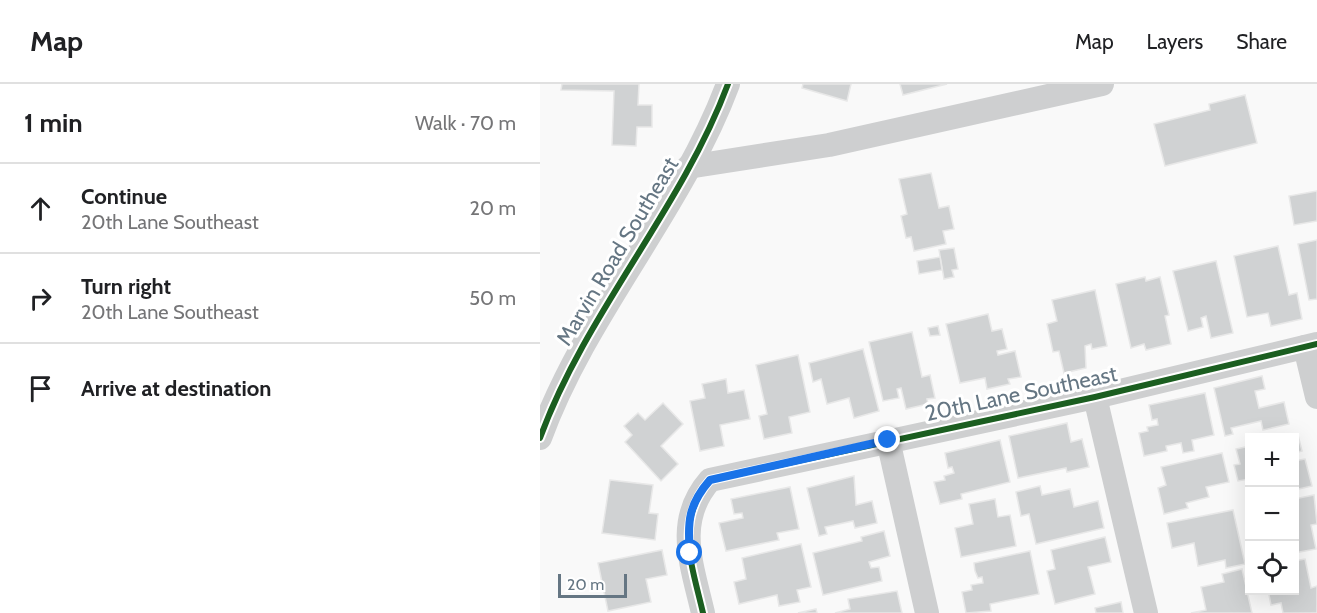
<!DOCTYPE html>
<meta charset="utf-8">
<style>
body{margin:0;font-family:Cabin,sans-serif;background:#f2f2f2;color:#202124}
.controls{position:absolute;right:18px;bottom:18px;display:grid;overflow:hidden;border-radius:0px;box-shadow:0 6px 24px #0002}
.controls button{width:54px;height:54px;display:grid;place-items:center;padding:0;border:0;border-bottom:2px solid #e0e0e0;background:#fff;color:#202124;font:30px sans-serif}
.scale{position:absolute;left:18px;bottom:15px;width:69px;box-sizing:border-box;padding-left:6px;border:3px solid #657683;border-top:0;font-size:16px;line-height:21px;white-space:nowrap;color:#657683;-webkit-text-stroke:4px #fff;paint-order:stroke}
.stop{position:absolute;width:18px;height:18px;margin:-14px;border:4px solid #1a73e8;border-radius:50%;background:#fff}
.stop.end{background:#1a73e8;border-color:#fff;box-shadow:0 2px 6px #0008}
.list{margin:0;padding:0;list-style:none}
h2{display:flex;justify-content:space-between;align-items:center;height:78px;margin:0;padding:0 24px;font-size:26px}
h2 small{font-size:20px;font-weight:400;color:#757577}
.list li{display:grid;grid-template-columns:39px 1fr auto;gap:18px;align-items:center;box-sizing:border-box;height:90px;padding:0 24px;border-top:2px solid #e0e0e0}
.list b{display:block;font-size:22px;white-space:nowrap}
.list p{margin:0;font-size:20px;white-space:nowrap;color:#757577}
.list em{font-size:20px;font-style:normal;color:#757577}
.icon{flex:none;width:33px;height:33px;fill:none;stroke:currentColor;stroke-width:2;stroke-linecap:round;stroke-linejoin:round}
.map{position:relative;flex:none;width:777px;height:529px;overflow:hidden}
header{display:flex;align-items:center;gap:36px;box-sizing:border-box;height:84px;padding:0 30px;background:#fff;border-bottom:2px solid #e0e0e0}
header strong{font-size:28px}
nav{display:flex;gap:33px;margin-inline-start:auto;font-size:21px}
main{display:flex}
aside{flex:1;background:#fff}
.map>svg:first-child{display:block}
.building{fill:#d0d2d3;stroke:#e8e8e8;stroke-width:1.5}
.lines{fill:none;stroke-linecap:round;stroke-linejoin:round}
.minor{stroke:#cecfd0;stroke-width:24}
.cycleway-casing{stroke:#fff;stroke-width:10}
.cycleway{stroke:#1b5e20;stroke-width:6}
.route{stroke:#1a73e8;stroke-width:8}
.labels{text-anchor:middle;stroke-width:6;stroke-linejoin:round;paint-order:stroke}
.street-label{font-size:22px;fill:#657683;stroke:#fff}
</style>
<header>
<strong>Map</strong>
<nav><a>Map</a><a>Layers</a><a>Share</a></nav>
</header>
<main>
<aside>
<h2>1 min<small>Walk · 70 m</small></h2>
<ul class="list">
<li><svg class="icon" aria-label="ahead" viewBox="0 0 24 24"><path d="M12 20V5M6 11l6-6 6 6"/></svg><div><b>Continue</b><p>20th Lane Southeast</p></div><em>20 m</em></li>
<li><svg class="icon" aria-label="right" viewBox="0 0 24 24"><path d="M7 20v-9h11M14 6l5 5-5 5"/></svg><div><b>Turn right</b><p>20th Lane Southeast</p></div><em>50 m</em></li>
<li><svg class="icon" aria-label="arrive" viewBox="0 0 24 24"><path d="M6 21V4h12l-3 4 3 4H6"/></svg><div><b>Arrive at destination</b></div></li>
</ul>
</aside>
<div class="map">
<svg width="777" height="529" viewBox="0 0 777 529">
<rect width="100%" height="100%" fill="#f9f9f9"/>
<g class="building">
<path d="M 22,0 L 99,0 L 98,21 L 112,21 L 112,43 L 97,43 L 96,62 L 72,61 L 74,7 L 21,6 Z"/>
<path d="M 263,0 L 311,0 L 307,17 L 262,4 Z"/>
<path d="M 360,0 L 407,0 L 363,11 Z"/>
<path d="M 705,11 L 717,59 L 625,82 L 614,40 L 670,26 L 669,20 Z"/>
<path d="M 391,89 L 399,124 L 409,122 L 414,145 L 403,147 L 406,160 L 374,167 L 371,153 L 366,154 L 361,132 L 367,130 L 359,95 Z"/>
<path d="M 777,107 L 777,137 L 754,141 L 749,112 Z"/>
<path d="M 777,156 L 777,215 L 769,216 L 758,160 Z"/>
<path d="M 738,162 L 749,211 L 757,209 L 762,235 L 731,242 L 728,229 L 707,233 L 694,172 Z"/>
<path d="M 414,164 L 418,185 L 412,186 L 414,193 L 404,195 L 399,166 Z"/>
<path d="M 400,173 L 402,186 L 379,190 L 377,177 Z"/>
<path d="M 676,177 L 693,249 L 671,254 L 666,232 L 661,234 L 663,243 L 648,247 L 633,187 Z"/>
<path d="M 605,193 L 606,197 L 620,193 L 629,231 L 625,232 L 631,260 L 606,266 L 604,260 L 591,264 L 576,200 Z"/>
<path d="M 555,206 L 567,262 L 552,265 L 551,260 L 545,262 L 546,284 L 524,289 L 519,267 L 513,268 L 507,240 L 517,237 L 512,216 Z"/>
<path d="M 448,230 L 452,247 L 462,245 L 467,265 L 457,267 L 458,271 L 475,267 L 481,293 L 468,295 L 470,300 L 447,305 L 445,294 L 420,299 L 406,240 Z"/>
<path d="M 398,242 L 400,251 L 390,252 L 388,244 Z"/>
<path d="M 372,248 L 382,293 L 390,291 L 395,314 L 387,315 L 388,320 L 366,325 L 361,304 L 357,305 L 359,314 L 343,317 L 329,258 Z"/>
<path d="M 323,265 L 339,327 L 314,334 L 309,314 L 287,320 L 281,295 L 273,298 L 269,279 Z"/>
<path d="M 258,271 L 270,328 L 249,333 L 252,349 L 224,355 L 219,332 L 227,330 L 216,281 Z"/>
<path d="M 722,292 L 725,305 L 715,307 L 719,324 L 744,318 L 749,340 L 723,346 L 721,337 L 691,344 L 693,350 L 685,352 L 674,304 Z"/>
<path d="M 186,295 L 188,309 L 204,306 L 210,335 L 180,341 L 184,362 L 160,367 L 150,317 L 165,314 L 162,300 Z"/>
<path d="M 665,309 L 674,351 L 652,356 L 654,367 L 643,369 L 641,359 L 626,362 L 627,367 L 604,372 L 599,349 L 608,347 L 607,343 L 618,341 L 617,335 L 612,336 L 609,321 Z"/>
<path d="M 123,319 L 143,340 L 121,362 L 138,380 L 121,397 L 85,358 L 92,351 L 84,342 L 98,329 L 105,336 Z"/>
<path d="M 527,339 L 531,358 L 542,355 L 549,383 L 527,388 L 526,384 L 478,394 L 469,352 Z"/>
<path d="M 758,351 L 762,367 L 754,369 L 754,354 L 746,354 Z"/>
<path d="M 460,356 L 470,398 L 421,410 L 422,415 L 400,420 L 394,398 L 405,396 L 404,392 L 414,389 L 412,383 L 408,384 L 405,369 Z"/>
<path d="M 710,362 L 710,397 L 709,395 L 698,397 L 694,381 L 700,380 L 696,365 Z"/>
<path d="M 682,369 L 689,398 L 666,403 L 669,413 L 646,419 L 648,424 L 624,430 L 618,404 L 626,401 L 621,383 Z"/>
<path d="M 765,375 L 772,402 L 754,406 L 754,377 Z"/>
<path d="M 314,392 L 316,421 L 332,417 L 337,439 L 315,444 L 313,437 L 285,443 L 287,450 L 279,452 L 267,404 Z"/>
<path d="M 70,396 L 113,401 L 109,429 L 118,430 L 115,456 L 62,449 Z"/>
<path d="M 500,402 L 502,411 L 530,405 L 534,423 L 558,417 L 564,444 L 496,460 L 489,430 L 481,432 L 476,408 Z"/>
<path d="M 250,403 L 259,445 L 237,449 L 239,456 L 186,467 L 179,439 L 203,434 L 202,429 L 194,430 L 191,415 Z"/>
<path d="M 774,411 L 777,440 L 771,441 L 776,465 L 754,469 L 754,415 Z"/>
<path d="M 455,415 L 458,433 L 470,431 L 476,462 L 421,473 L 415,444 L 433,440 L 429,420 Z"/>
<path d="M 693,426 L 705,480 L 686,484 L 685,476 L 658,482 L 654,459 L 632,464 L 627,439 Z"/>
<path d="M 344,447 L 350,472 L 329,478 L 331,484 L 339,483 L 342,497 L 283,511 L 273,469 L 322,457 L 321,453 Z"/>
<path d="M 565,453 L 571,478 L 548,483 L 555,510 L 515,520 L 507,487 L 515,485 L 511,466 Z"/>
<path d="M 261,460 L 271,503 L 257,506 L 260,518 L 239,522 L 237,511 L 199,520 L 194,498 L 206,495 L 202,474 Z"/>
<path d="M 122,466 L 127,491 L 106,495 L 111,518 L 68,527 L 58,479 Z"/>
<path d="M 490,467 L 499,510 L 450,520 L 451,527 L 426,529 L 422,508 L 432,506 L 431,501 L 443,499 L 442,493 L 438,494 L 435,487 L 434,479 Z"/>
<path d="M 765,475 L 771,504 L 777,502 L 777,529 L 743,529 L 741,519 L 731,521 L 728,506 L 754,506 L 754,477 Z"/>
<path d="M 702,485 L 712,529 L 651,529 L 666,526 L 661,503 L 684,498 L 682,490 Z"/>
<path d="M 357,507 L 362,529 L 295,529 L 310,525 L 308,515 Z"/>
<path d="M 581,518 L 583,529 L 556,529 L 555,524 Z"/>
<path d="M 276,525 L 277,529 L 258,529 Z"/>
</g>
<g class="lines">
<g class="minor">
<path d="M 148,83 L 289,61 L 562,0"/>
<path d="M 765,263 L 777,313"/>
<path d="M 555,313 L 606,529"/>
<path d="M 0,354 C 46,228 141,126 188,0"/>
<path d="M 348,356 L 387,529"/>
<path d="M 163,529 C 152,481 134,437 170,396 L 555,313 L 777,260"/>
</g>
<g class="cycleway-casing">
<g id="cycleway">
<path d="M 0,354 C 46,228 141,126 188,0"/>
<path d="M 163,529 C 152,481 134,437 170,396 L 555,313 L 777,260"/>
</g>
</g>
<use href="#cycleway" class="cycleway"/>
</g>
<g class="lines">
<path class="route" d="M 150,469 C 147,437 149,420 170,396 L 348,356"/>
</g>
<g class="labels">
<g class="street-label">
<text transform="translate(77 167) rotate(-59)" y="8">Marvin Road Southeast</text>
<text transform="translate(481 309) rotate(-12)" y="8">20th Lane Southeast</text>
</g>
</g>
</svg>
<div class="controls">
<button>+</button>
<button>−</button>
<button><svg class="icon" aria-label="locate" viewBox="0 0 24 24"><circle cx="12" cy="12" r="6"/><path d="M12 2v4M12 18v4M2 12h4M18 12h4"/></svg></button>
</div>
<div class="scale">20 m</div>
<div class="stop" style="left:150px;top:469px"></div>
<div class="stop end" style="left:348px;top:356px"></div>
</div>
</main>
